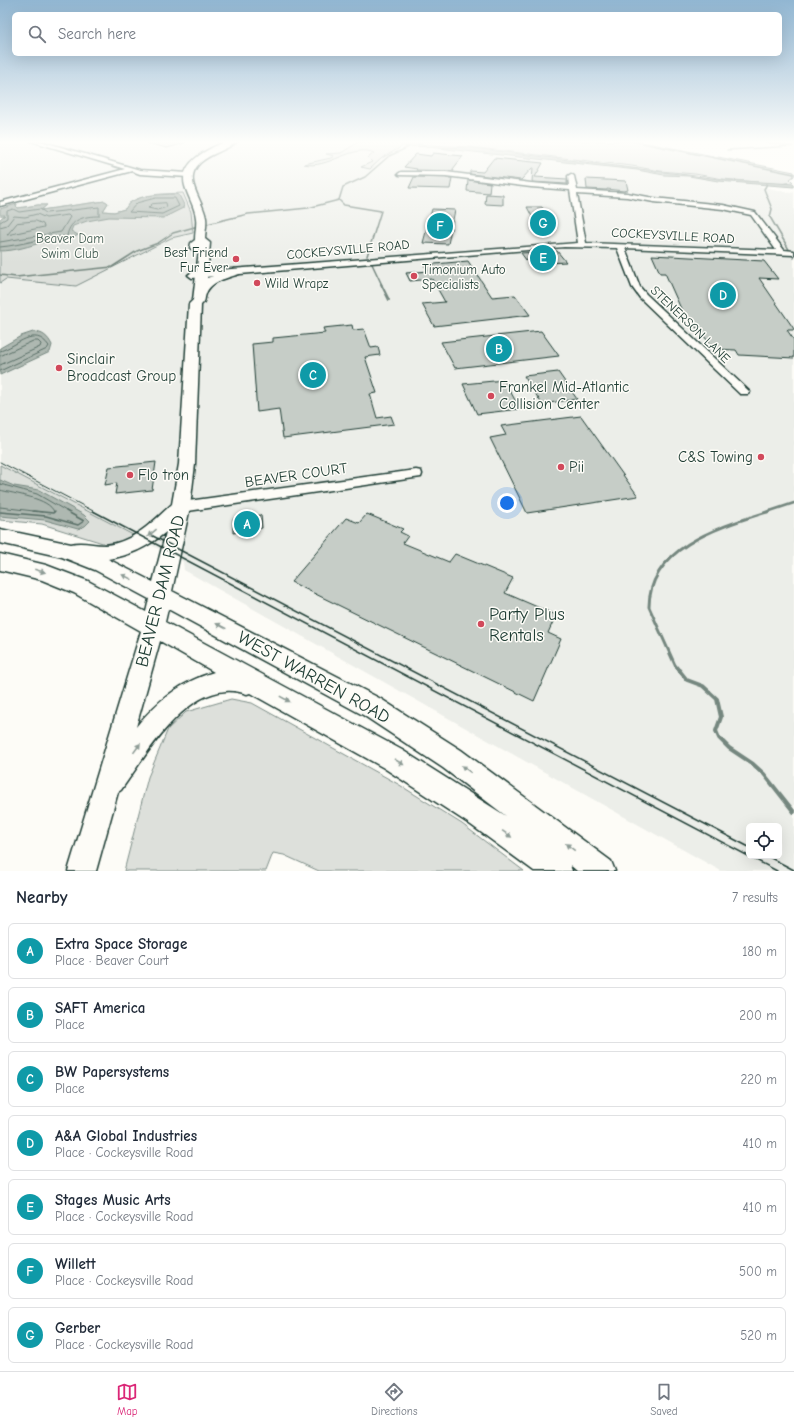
<!DOCTYPE html>
<meta charset="utf-8">
<style>
body{margin:0;font-family:"Comic Neue",sans-serif;background:#f2f2f3;color:#1f2937}
.controls{position:absolute;right:12px;bottom:12px;display:grid;overflow:hidden;border-radius:6px;box-shadow:0 4px 16px #0002}
.controls button{width:36px;height:36px;display:grid;place-items:center;padding:0;border:0;border-bottom:1px solid #e0e1e3;background:#fff;color:#1f2937;font:20px sans-serif}
.you{position:absolute;left:507px;top:503px;width:14px;height:14px;margin:-10px;border:3px solid #fff;border-radius:50%;background:#1a73e8;box-shadow:0 0 0 6px #1a73e833}
.badge{display:grid;place-items:center;width:26px;height:26px;border-radius:50%;background:#db2777;color:#fff;font-size:13px;font-weight:700}
.pin{position:absolute;translate:-50% -50%;border:2px solid #fff;box-shadow:0 1px 4px #0006}
.list{margin:0;padding:0;list-style:none}
h2{display:flex;justify-content:space-between;align-items:center;height:52px;margin:0;padding:0 16px;font-size:17px}
h2 small{font-size:13px;font-weight:400;color:#747a83}
.list li{display:grid;grid-template-columns:26px 1fr auto;gap:12px;align-items:center;box-sizing:border-box;height:56px;margin:0 8px 8px;padding:0 8px;border:1px solid #e0e1e3;border-radius:6px}
.list b{display:block;font-size:15px;white-space:nowrap}
.list p{margin:0;font-size:13px;white-space:nowrap;color:#747a83}
.list em{font-size:13px;font-style:normal;color:#747a83}
.icon{flex:none;width:22px;height:22px;fill:none;stroke:currentColor;stroke-width:2;stroke-linecap:round;stroke-linejoin:round}
.map{position:relative;flex:none;width:794px;height:871px;overflow:hidden}
.search{position:absolute;background:#fff;box-shadow:0 4px 16px #0002;left:12px;right:12px;top:12px;height:44px;display:flex;align-items:center;gap:10px;box-sizing:border-box;padding:0 14px;border-radius:6px;color:#747a83;font-size:15px}
.sheet{height:500px;background:#fff}
nav{display:flex;justify-content:space-around;align-items:center;box-sizing:border-box;height:56px;border-top:1px solid #e0e1e3;background:#fff;font-size:11px;color:#747a83}
nav a{display:grid;justify-items:center;gap:2px}
nav .on{color:#db2777}
.map>svg:first-child{display:block}
.built{fill:#eceee9;fill-rule:evenodd}
.green{fill:#dde0db;stroke:#7e8e88}
.water{fill:#aeb8b1;stroke:#75877f}
.lines{fill:none;stroke-linecap:round;stroke-linejoin:round}
.shore-far1{stroke:#586e66;stroke-width:1}
.shore{stroke:#586e66;stroke-width:1.5}
.stream-far4{stroke:#75877f;stroke-width:1.5}
.stream-far3{stroke:#75877f;stroke-width:2}
.stream-far2{stroke:#75877f;stroke-width:2.5}
.stream-far1{stroke:#75877f;stroke-width:3}
.stream{stroke:#75877f;stroke-width:4}
.building{fill:#c6cdc7;stroke:#1f3d34}
.minor-casing{stroke:#1f3d34;stroke-width:3}
.major-casing{stroke:#1f3d34;stroke-width:3}
.minor{fill:#fdfcf7;fill-rule:evenodd}
.major{fill:#fdfcf7;fill-rule:evenodd}
.tram-far1{stroke:#1f3d34;stroke-width:1}
.tram{stroke:#1f3d34;stroke-width:1.5}
.oneway{fill:#8e9c96}
.poi-dot{fill:#d1495b;stroke:#fdfcf7;stroke-width:1.5}
.labels{text-anchor:middle;stroke-width:3;stroke-linejoin:round;paint-order:stroke}
.far-street-label{font-size:13px;fill:#1f3d34;stroke:#fdfcf7}
.far-park-label{font-size:13px;fill:#455e55;stroke:#fdfcf7}
.far-poi-label{font-size:13px;fill:#1f3d34;stroke:#fdfcf7;text-anchor:start}
.poi-label{font-size:15px;fill:#1f3d34;stroke:#fdfcf7;text-anchor:start}
.street-label{font-size:15px;fill:#1f3d34;stroke:#fdfcf7}
.near-street-label{font-size:18px;fill:#1f3d34;stroke:#fdfcf7}
.near-poi-label{font-size:18px;fill:#1f3d34;stroke:#fdfcf7;text-anchor:start}
</style>
<div class="map">
<svg width="794" height="871" viewBox="0 0 794 871">
<rect width="100%" height="100%" fill="#fdfcf7"/>
<filter id="ink" filterUnits="userSpaceOnUse"><feTurbulence type="fractalNoise" baseFrequency=".025" numOctaves="2"/><feDisplacementMap in="SourceGraphic" scale="8" xChannelSelector="R" yChannelSelector="G"/><feConvolveMatrix kernelMatrix="1 2 1 2 8 2 1 2 1" color-interpolation-filters="sRGB"/></filter>
<g filter="url(#ink)">
<path class="built" d="M 0,141 L 571,141 L 790,193 L 794,192 L 794,871 L 721,871 L 184,570 L 183,562 L 0,465 L 0,283 L 6,279 L 76,286 L 171,238 L 193,233 L 151,195 L 129,202 L 125,209 L 114,212 L 102,211 L 108,203 L 105,201 L 41,210 L 46,207 L 45,205 L 18,208 L 13,205 L 0,209 ZM 749,826 L 779,826 L 779,856 L 749,856 Z"/>
<g class="green">
<path d="M 360,141 L 397,141 L 403,146 L 382,158 L 370,169 L 361,167 L 372,162 L 368,158 L 374,153 C 354,143 327,170 304,164 L 331,158 L 334,156 L 326,154 L 341,153 Z"/>
<path d="M 404,141 L 637,141 L 794,172 L 794,176 L 790,179 L 793,182 L 780,184 L 723,179 L 695,174 L 660,171 L 632,166 L 469,147 L 410,144 Z"/>
<path d="M 183,193 L 191,212 L 193,233 L 171,238 L 76,286 L 6,279 L 0,283 L 0,219 L 5,215 L 0,215 L 0,209 L 17,204 L 16,206 L 18,208 L 38,205 L 47,205 L 41,210 L 105,201 L 108,203 L 103,211 L 114,212 L 125,209 C 127,207 128,203 131,202 C 145,193 167,194 183,193 Z"/>
<path d="M 0,465 L 135,536 L 128,542 L 109,545 L 42,524 L 0,520 Z"/>
<path d="M 231,699 L 252,703 L 398,784 L 462,824 L 524,871 L 319,871 L 284,855 L 273,853 L 266,871 L 124,871 L 148,777 L 168,729 L 186,712 Z"/>
</g>
<g class="water">
<path d="M 398,141 L 403,141 L 406,146 L 473,148 L 727,180 L 794,184 L 794,187 L 718,181 L 689,176 L 664,175 L 637,170 L 419,146 L 405,147 Z"/>
<path d="M 175,194 L 179,195 L 184,205 L 183,208 L 163,218 L 109,217 L 87,221 L 73,226 L 71,231 L 78,235 C 68,243 56,240 44,242 C 29,246 15,251 0,251 L 0,219 L 5,215 L 0,215 L 0,209 L 17,204 L 16,206 L 18,208 L 38,205 L 47,205 L 41,210 L 105,201 L 108,203 L 103,211 L 114,212 L 125,209 C 127,207 128,203 131,202 C 144,194 161,195 175,194 Z"/>
<path d="M 33,332 C 43,332 48,337 52,345 L 50,352 L 0,375 L 0,348 L 21,336 Z"/>
<path d="M 0,480 L 14,486 L 39,490 L 84,515 L 90,521 L 85,526 L 78,529 L 45,520 L 0,516 Z"/>
</g>
<g class="lines">
<g class="shore-far1">
<path d="M 156,198 L 175,198 L 179,206 L 162,214 L 129,212 L 137,203 Z"/>
<path d="M 166,203 L 167,207 L 157,210 L 148,208 L 152,204 Z"/>
<path d="M 36,221 L 43,224 L 44,227 L 7,235 L 17,223 Z"/>
<path d="M 0,222 L 7,218 L 7,211 L 13,209 L 19,212 L 40,209 L 46,213 L 99,207 L 99,216 C 84,216 70,219 67,236 C 44,237 23,245 0,247"/>
<path d="M 0,227 L 7,225 L 14,216 L 25,217 L 37,214 L 46,218 L 68,215 L 70,217 L 61,232 L 0,242"/>
<path d="M 0,351 C 18,346 34,325 49,346 L 47,349 L 0,371"/>
<path d="M 0,356 L 33,341 L 38,341 L 41,344 L 40,347 L 0,365"/>
<path d="M 0,484 L 37,494 L 68,512"/>
<path d="M 0,490 C 14,494 50,498 54,512"/>
<path d="M 0,507 L 42,512"/>
</g>
<g class="shore">
<path d="M 33,511 L 53,513 L 55,511"/>
<path d="M 0,512 L 46,516 L 78,525 L 84,521 L 66,511"/>
</g>
<g class="stream-far4">
<path d="M 417,141 L 417,143 L 426,146"/>
<path d="M 632,141 L 794,174"/>
<path d="M 758,141 L 785,145"/>
<path d="M 727,150 L 793,146"/>
<path d="M 767,184 L 764,189 L 772,209 L 770,217 L 794,258"/>
<path d="M 339,200 L 344,205 L 381,211 L 367,256"/>
<path d="M 203,225 L 248,214 L 308,208 L 339,200 L 343,187 L 365,177 L 389,156 L 409,147"/>
<path d="M 372,264 L 382,285"/>
<path d="M 0,275 L 16,277 L 112,267 L 137,251 L 158,243 L 173,233 L 198,226"/>
</g>
<path class="stream-far3" d="M 381,284 L 389,300"/>
<path class="stream-far2" d="M 767,512 L 794,503"/>
<path class="stream-far1" d="M 680,671 L 675,665 L 649,607 C 649,546 723,526 770,511"/>
<path class="stream" d="M 679,670 L 687,680 L 703,686 L 717,699 L 721,717 L 716,731 L 719,738 L 729,748 L 753,764 L 764,774 L 794,812"/>
</g>
<g class="building">
<path d="M 148,141 L 185,141 L 185,143 L 167,148 L 147,143 Z"/>
<path d="M 433,153 L 463,156 L 453,169 L 454,171 L 416,170 L 417,169 L 404,167 L 416,154 L 431,156 Z"/>
<path d="M 494,158 L 543,163 L 535,177 L 567,179 L 567,184 L 532,182 L 533,167 L 521,180 L 470,174 L 470,171 L 483,172 Z"/>
<path d="M 414,177 L 446,178 L 452,178 L 450,189 L 409,188 Z"/>
<path d="M 586,179 L 626,181 L 628,190 L 624,191 L 607,189 L 607,190 L 587,189 Z"/>
<path d="M 468,180 L 490,183 L 489,193 L 467,191 Z"/>
<path d="M 486,194 L 503,195 L 503,205 L 485,204 Z"/>
<path d="M 527,207 L 542,207 L 555,232 L 540,232 Z"/>
<path d="M 432,209 L 455,210 L 448,244 L 423,243 Z"/>
<path d="M 557,251 L 566,262 L 529,264 L 521,253 Z"/>
<path d="M 652,255 L 764,261 L 778,279 L 759,278 L 794,329 L 794,330 L 787,330 L 794,340 L 794,358 L 739,355 L 736,350 L 715,349 L 682,311 L 665,273 L 660,273 Z"/>
<path d="M 468,261 L 492,297 L 515,295 L 530,315 L 434,326 L 422,304 L 445,302 L 432,279 L 410,281 L 406,273 L 428,271 L 424,265 Z"/>
<path d="M 352,325 L 353,330 L 364,329 L 371,348 L 378,347 L 380,355 L 365,357 L 377,393 L 370,394 L 377,418 L 391,416 L 394,424 L 283,438 L 279,409 L 257,412 L 252,344 L 273,342 L 273,338 L 325,333 L 323,328 Z"/>
<path d="M 541,331 L 559,356 L 455,368 L 441,342 Z"/>
<path d="M 558,372 L 577,399 L 542,404 L 524,376 Z"/>
<path d="M 504,380 L 520,409 L 477,414 L 463,384 Z"/>
<path d="M 581,416 L 638,496 L 527,513 L 490,438 L 506,435 L 501,426 Z"/>
<path d="M 156,462 L 152,490 L 115,494 L 117,483 L 105,485 L 109,467 Z"/>
<path d="M 367,514 L 403,529 L 400,532 L 408,536 L 403,543 L 449,562 L 455,554 L 513,578 L 505,593 L 556,615 L 548,633 L 561,639 L 534,701 L 291,582 L 346,518 L 359,523 Z"/>
<path d="M 261,515 L 262,528 L 233,533 L 233,519 Z"/>
</g>
<g class="lines">
<g class="minor-casing">
<g id="minor">
<path d="M 31,141 L 40,141 L 140,170 L 188,173 L 191,175 L 188,177 L 140,174 L 132,171 L 0,206 L 0,202 L 125,169 Z"/>
<path d="M 401,172 L 446,172 L 531,183 L 569,186 L 568,176 L 571,174 L 574,176 L 577,190 L 627,193 L 654,198 L 723,205 L 755,212 L 784,250 L 794,251 L 794,255 L 625,248 L 640,287 L 646,294 L 750,392 L 748,394 L 740,394 L 640,298 L 632,287 L 617,248 L 564,247 L 192,278 L 188,275 L 192,272 L 578,243 L 570,190 L 531,187 L 446,176 L 399,175 L 398,174 ZM 577,194 L 627,197 L 654,202 L 723,209 L 751,215 L 776,250 L 586,243 Z"/>
<path d="M 416,470 L 421,471 L 422,474 L 421,477 L 181,512 L 176,510 L 174,507 L 176,504 L 181,502 Z"/>
</g>
</g>
<g class="major-casing">
<path id="major" d="M 227,141 L 238,141 C 227,150 211,153 200,163 C 182,180 203,199 206,218 C 207,225 205,232 205,239 L 210,243 L 207,278 L 235,269 L 241,272 L 239,274 C 228,278 210,281 206,294 C 204,299 206,301 201,305 L 195,464 L 190,507 L 172,591 L 381,699 L 461,750 L 611,861 L 615,871 L 577,871 L 570,865 L 572,871 L 534,871 L 471,825 L 384,768 L 250,693 L 247,694 C 240,692 233,690 226,691 C 180,694 145,757 121,790 L 118,792 L 96,871 L 68,871 L 141,631 L 74,593 L 42,580 L 0,570 L 0,554 L 46,565 L 88,581 L 146,612 L 149,599 L 95,570 L 62,557 L 0,543 L 0,529 L 71,544 C 82,541 93,545 105,545 C 132,543 153,522 172,504 L 179,464 L 189,304 L 193,300 L 199,250 L 195,251 L 190,248 L 191,243 L 195,240 C 195,232 197,225 196,218 C 195,207 188,197 185,186 C 178,162 210,148 227,141 ZM 166,532 L 153,582 L 108,559 C 130,556 149,546 166,532 ZM 168,609 L 363,715 L 443,768 L 506,816 L 402,750 L 165,622 ZM 160,641 L 214,672 C 181,682 158,700 136,727 Z"/>
</g>
<use href="#minor" class="minor"/>
<use href="#major" class="major"/>
<path class="tram-far1" d="M 0,462 L 95,512"/>
<g class="tram">
<path d="M 93,511 L 777,871"/>
<path d="M 151,535 L 749,847"/>
<path d="M 767,856 L 794,870"/>
</g>
</g>
<defs><path id="oneway-solid" d="M-6-.8H1V-3.2L6.5 0L1 3.2V.8H-6Z"/></defs>
<g class="oneway">
<use href="#oneway-solid" transform="translate(152 533) rotate(140)"/>
<use href="#oneway-solid" transform="translate(40 571) rotate(16)"/>
<use href="#oneway-solid" transform="translate(127 577) rotate(-154)"/>
<use href="#oneway-solid" transform="translate(221 626) rotate(-153)"/>
<use href="#oneway-solid" transform="translate(285 699) rotate(29)"/>
<use href="#oneway-solid" transform="translate(137 748) rotate(-54)"/>
<use href="#oneway-solid" transform="translate(399 762) rotate(31)"/>
<use href="#oneway-solid" transform="translate(466 769) rotate(-144)"/>
<use href="#oneway-solid" transform="translate(507 834) rotate(35)"/>
<use href="#oneway-solid" transform="translate(570 847) rotate(-143)"/>
</g>
</g>
<linearGradient id="sky" x2="0" y2="1"><stop stop-color="#91b6d2"/><stop offset="0.54" stop-color="#fefefb"/><stop offset="1" stop-color="#fefefb" stop-opacity="0"/></linearGradient>
<rect width="794" height="263" fill="url(#sky)"/>
<g class="poi-dot">
<circle cx="236" cy="259" r="4"/>
<circle cx="414" cy="276" r="4"/>
<circle cx="257" cy="283" r="4"/>
<circle cx="59" cy="368" r="4"/>
<circle cx="491" cy="396" r="4"/>
<circle cx="761" cy="457" r="4"/>
<circle cx="561" cy="467" r="4"/>
<circle cx="130" cy="475" r="4"/>
<circle cx="481" cy="624" r="4"/>
</g>
<g class="labels">
<g class="far-street-label">
<text transform="translate(673 235) rotate(3)" y="5">COCKEYSVILLE ROAD</text>
<text transform="translate(348 249) rotate(-5)" y="5">COCKEYSVILLE ROAD</text>
<text transform="translate(691 324) rotate(44)" y="5">STENERSON LANE</text>
</g>
<g class="far-park-label">
<text x="70" y="243">Beaver Dam<tspan x="70" dy="15">Swim Club</tspan></text>
</g>
<g class="far-poi-label">
<text x="228" y="257" text-anchor="end">Best Friend<tspan x="228" dy="15">Fur Ever</tspan></text>
<text x="422" y="274">Timonium Auto<tspan x="422" dy="15">Specialists</tspan></text>
<text x="265" y="288">Wild Wrapz</text>
</g>
<g class="poi-label">
<text x="67" y="364">Sinclair<tspan x="67" dy="17">Broadcast Group</tspan></text>
<text x="499" y="392">Frankel Mid-Atlantic<tspan x="499" dy="17">Collision Center</tspan></text>
<text x="753" y="462" text-anchor="end">C&amp;S Towing</text>
<text x="569" y="472">Pii</text>
<text x="138" y="480">Flo tron</text>
</g>
<g class="street-label">
<text transform="translate(296 475) rotate(-8)" y="5">BEAVER COURT</text>
</g>
<g class="near-street-label">
<text transform="translate(160 591) rotate(-76)" y="6">BEAVER DAM ROAD</text>
<text transform="translate(314 677) rotate(29)" y="6">WEST WARREN ROAD</text>
</g>
<g class="near-poi-label">
<text x="489" y="620">Party Plus<tspan x="489" dy="21">Rentals</tspan></text>
</g>
</g>
</svg>
<div class="controls">
<button><svg class="icon" aria-label="locate" viewBox="0 0 24 24"><circle cx="12" cy="12" r="6"/><path d="M12 2v4M12 18v4M2 12h4M18 12h4"/></svg></button>
</div>
<div class="you"></div>
<div class="pin badge" style="left:247px;top:524px;background:#0f9aa8">A</div>
<div class="pin badge" style="left:499px;top:349px;background:#0f9aa8">B</div>
<div class="pin badge" style="left:313px;top:375px;background:#0f9aa8">C</div>
<div class="pin badge" style="left:723px;top:295px;background:#0f9aa8">D</div>
<div class="pin badge" style="left:543px;top:258px;background:#0f9aa8">E</div>
<div class="pin badge" style="left:440px;top:226px;background:#0f9aa8">F</div>
<div class="pin badge" style="left:543px;top:223px;background:#0f9aa8">G</div>
<div class="search"><svg class="icon" aria-label="search" viewBox="0 0 24 24"><circle cx="10" cy="10" r="6"/><path d="M15 15l6 6"/></svg>Search here</div>
</div>
<section class="sheet">
<h2>Nearby<small>7 results</small></h2>
<ul class="list">
<li><span class="badge" style="background:#0f9aa8">A</span><div><b>Extra Space Storage</b><p>Place · Beaver Court</p></div><em>180 m</em></li>
<li><span class="badge" style="background:#0f9aa8">B</span><div><b>SAFT America</b><p>Place</p></div><em>200 m</em></li>
<li><span class="badge" style="background:#0f9aa8">C</span><div><b>BW Papersystems</b><p>Place</p></div><em>220 m</em></li>
<li><span class="badge" style="background:#0f9aa8">D</span><div><b>A&amp;A Global Industries</b><p>Place · Cockeysville Road</p></div><em>410 m</em></li>
<li><span class="badge" style="background:#0f9aa8">E</span><div><b>Stages Music Arts</b><p>Place · Cockeysville Road</p></div><em>410 m</em></li>
<li><span class="badge" style="background:#0f9aa8">F</span><div><b>Willett</b><p>Place · Cockeysville Road</p></div><em>500 m</em></li>
<li><span class="badge" style="background:#0f9aa8">G</span><div><b>Gerber</b><p>Place · Cockeysville Road</p></div><em>520 m</em></li>
</ul>
</section>
<nav>
<a class="on"><svg class="icon" aria-label="map" viewBox="0 0 24 24"><path d="M3 6l6-2 6 2 6-2v14l-6 2-6-2-6 2zM9 4v14M15 6v14"/></svg>Map</a>
<a><svg class="icon" aria-label="directions" viewBox="0 0 24 24"><path d="M12 3l9 9-9 9-9-9zM9 14v-3h6M13 9l2 2-2 2"/></svg>Directions</a>
<a><svg class="icon" aria-label="saved" viewBox="0 0 24 24"><path d="M7 4h10v16l-5-4-5 4z"/></svg>Saved</a>
</nav>
